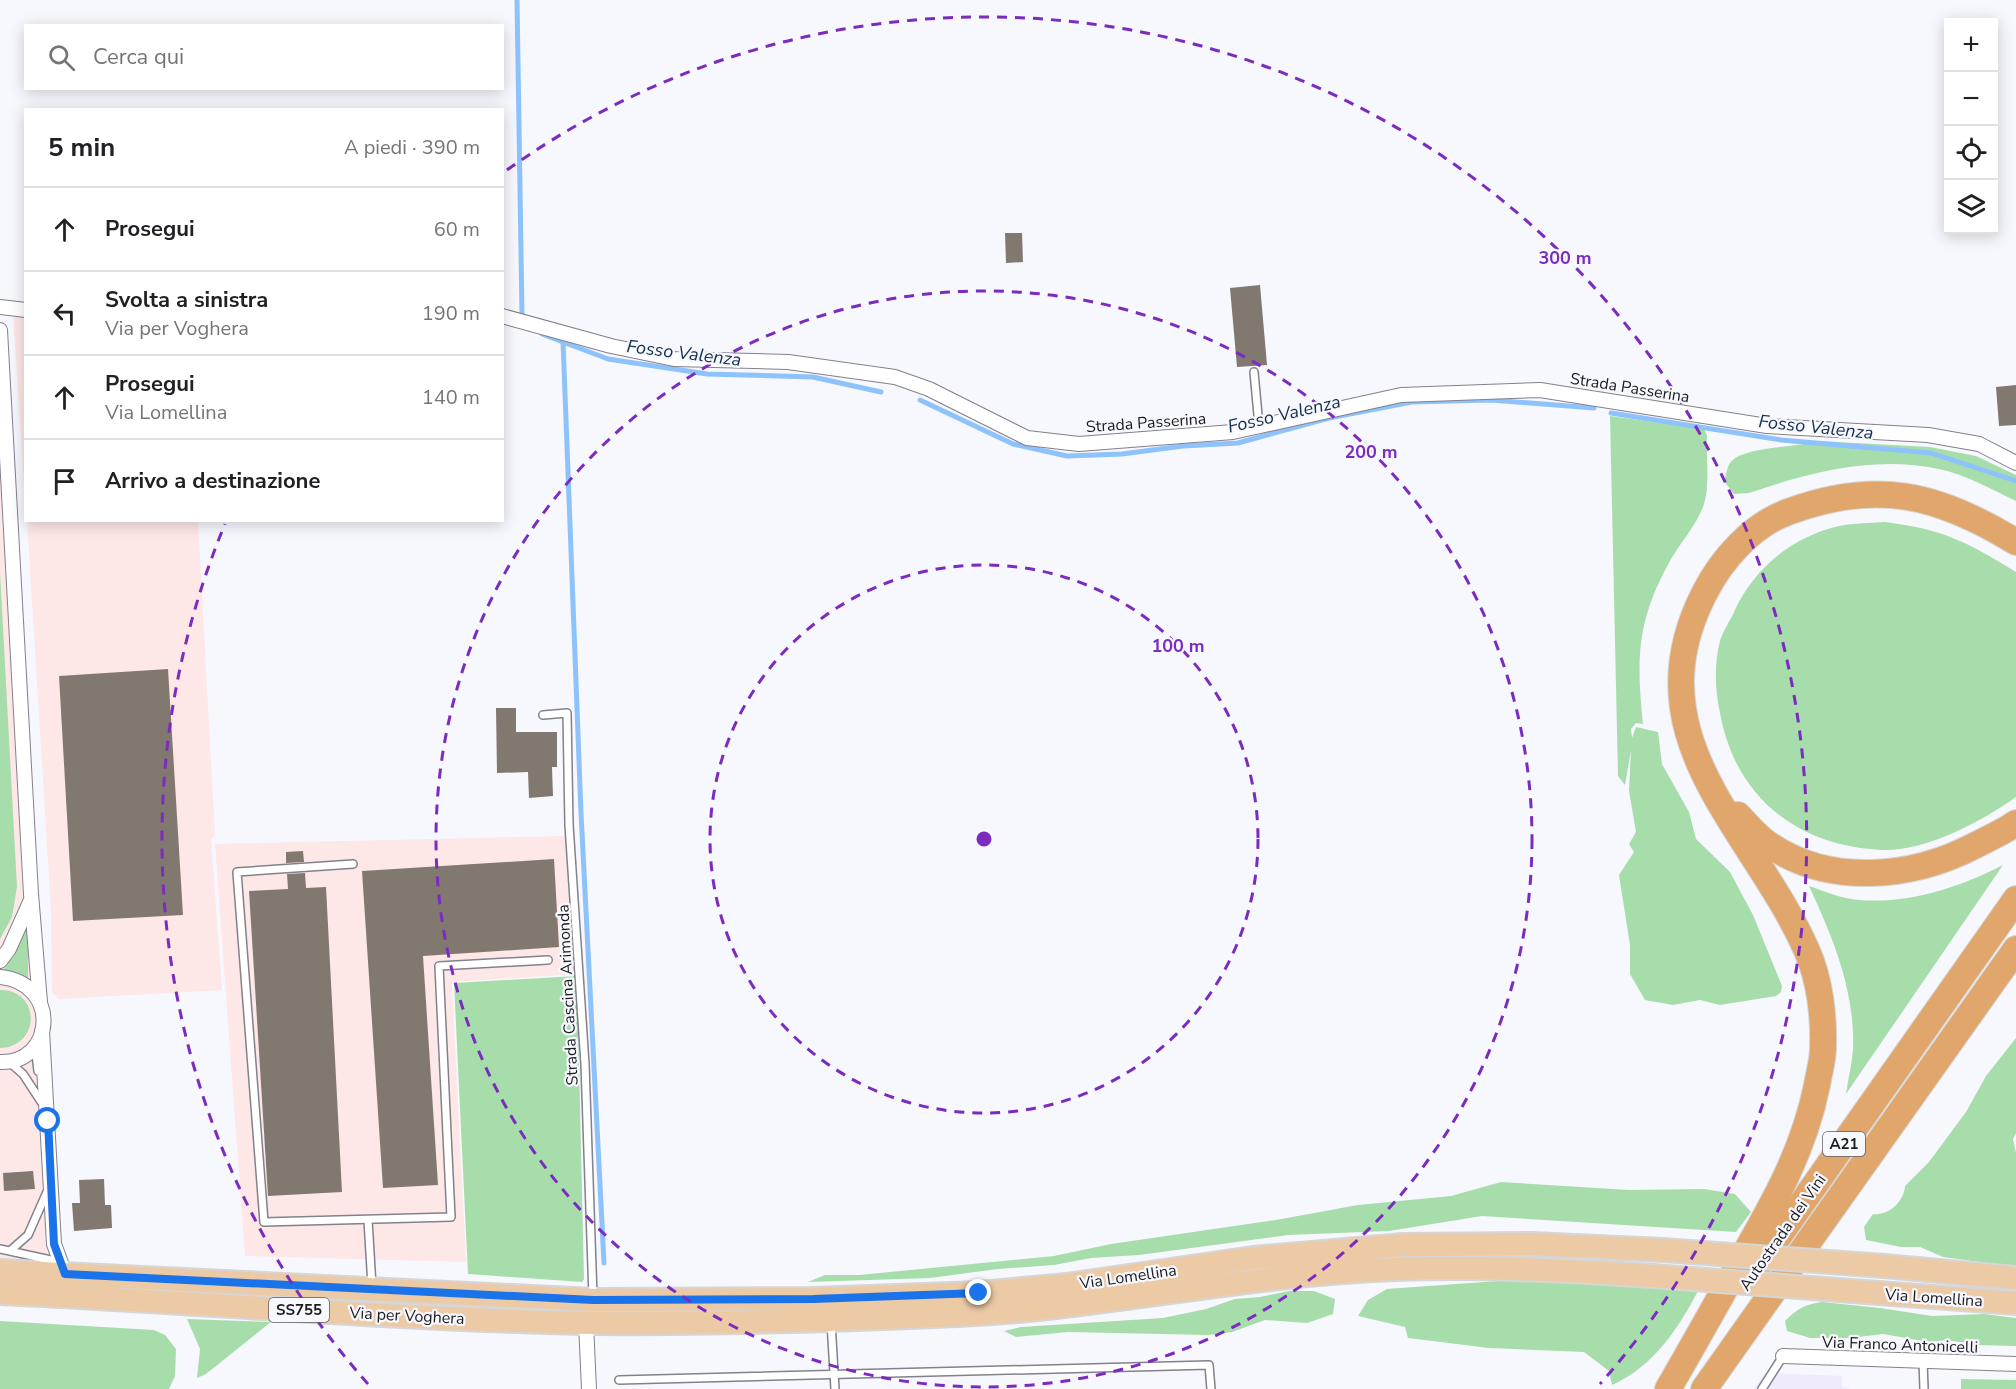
<!DOCTYPE html>
<html lang="it">
<meta charset="utf-8">
<style>
body{margin:0;font-family:"Nunito Sans",sans-serif;background:#f6f6f6;color:#202124}
.controls{position:absolute;right:18px;top:18px;display:grid;overflow:hidden;border-radius:0px;box-shadow:0 3px 15px #0003}
.controls button{width:54px;height:54px;display:grid;place-items:center;padding:0;border:0;border-bottom:2px solid #e0e0e0;background:#fff;color:#202124;font:30px sans-serif}
.stop{position:absolute;width:18px;height:18px;margin:-14px;border:4px solid #1a73e8;border-radius:50%;background:#fff}
.stop.end{background:#1a73e8;border-color:#fff;box-shadow:0 2px 6px #0008}
.list{margin:0;padding:0;list-style:none}
h2{display:flex;justify-content:space-between;align-items:center;height:78px;margin:0;padding:0 24px;font-size:26px}
h2 small{font-size:20px;font-weight:400;color:#757577}
.list li{display:grid;grid-template-columns:39px 1fr auto;gap:18px;align-items:center;box-sizing:border-box;height:84px;padding:0 24px;border-top:2px solid #e0e0e0}
.list b{display:block;font-size:22px;white-space:nowrap}
.list p{margin:0;font-size:20px;white-space:nowrap;color:#757577}
.list em{font-size:20px;font-style:normal;color:#757577}
.icon{flex:none;width:33px;height:33px;fill:none;stroke:currentColor;stroke-width:2;stroke-linecap:round;stroke-linejoin:round}
.map{position:relative;flex:none;width:2016px;height:1389px;overflow:hidden}
.search{position:absolute;background:#fff;box-shadow:0 3px 15px #0003;left:24px;top:24px;width:480px;height:66px;display:flex;align-items:center;gap:15px;box-sizing:border-box;padding:0 21px;border-radius:0px;color:#757577;font-size:22px}
.panel{position:absolute;background:#fff;box-shadow:0 3px 15px #0003;left:24px;top:108px;width:480px;height:414px;border-radius:0px}
.map>svg:first-child{display:block}
.commercial{fill:#fde8e7}
.industrial{fill:#efeafc}
.green{fill:#a7ddab}
.lines{fill:none;stroke-linecap:round;stroke-linejoin:round}
.stream{stroke:#8dc2fb;stroke-width:5}
.building{fill:#817870}
.service-casing{stroke:#82818c;stroke-width:10}
.minor-casing{stroke:#82818c;stroke-width:16}
.primary-casing{stroke:#d6d6d7;stroke-width:26}
.motorway-casing{stroke:#d6d6d7;stroke-width:28}
.service{stroke:#fff;stroke-width:7}
.minor{stroke:#fff;stroke-width:14}
.primary{stroke:#eccaa6;stroke-width:22}
.motorway{stroke:#e0a66b;stroke-width:26}
.primary-bridge-casing{stroke:#d6d6d7;stroke-width:26;stroke-linecap:butt}
.primary-bridge{stroke:#eccaa6;stroke-width:22}
.route{stroke:#1a73e8;stroke-width:8}
.ring{fill:none;stroke:#7b2cbf;stroke-width:3;stroke-dasharray:10 8}
.labels{text-anchor:middle;stroke-width:4.5;stroke-linejoin:round;paint-order:stroke}
.shield{fill:#f7f7fe;stroke:#5e5e63;stroke-width:1.5}
.shield-label{font-size:15px;font-weight:bold;fill:#1c1c20}
.street-label{font-size:16px;fill:#1c1c20;stroke:#f7f7fe}
.water-label{font-size:18px;font-style:italic;fill:#132e4a;stroke:#f7f7fe}
.centre{fill:#7b2cbf;stroke:#f7f7fe;stroke-width:3}
.ring-label{font-size:18px;text-anchor:middle;font-weight:bold;fill:#7b2cbf;stroke:#f7f7fe;stroke-width:4.5;stroke-linejoin:round;paint-order:stroke}
</style>
<div class="map">
<svg width="2016" height="1389" viewBox="0 0 2016 1389">
<rect width="100%" height="100%" fill="#f7f7fe"/>
<g class="commercial">
<path d="M 18,315 L 25,316 L 25,498 L 13,317 Z"/>
<path d="M 0,331 L 51,1274 L 0,1270 Z"/>
<path d="M 27,521 L 198,521 L 215,835 L 211,839 L 222,990 L 58,999 L 52,991 L 51,910 Z"/>
<path d="M 565,836 L 577,974 L 452,982 L 466,1262 L 245,1256 L 215,844 Z"/>
</g>
<path class="industrial" d="M 1765,1373 L 1842,1376 L 1842,1387 L 1850,1389 L 1754,1389 Z"/>
<g class="green">
<path d="M 1610,416 L 1704,429 L 1707,435 C 1706,454 1710,486 1704,504 C 1698,523 1681,542 1671,559 C 1637,620 1636,656 1643,724 L 1636,723 L 1631,729 L 1632,738 L 1636,727 L 1658,732 L 1662,764 L 1689,812 L 1696,839 L 1730,872 L 1753,915 L 1782,986 L 1781,992 L 1776,996 L 1720,1005 L 1700,1000 L 1673,1005 L 1645,1000 L 1630,974 L 1630,945 L 1619,875 L 1634,852 L 1629,844 L 1636,832 L 1629,791 L 1631,750 L 1625,785 L 1618,776 Z"/>
<path d="M 1818,441 L 1930,447 L 1976,456 L 2016,475 L 2016,501 C 1991,489 1966,475 1939,469 C 1874,455 1811,472 1749,493 L 1734,494 L 1724,481 C 1726,476 1727,467 1730,463 C 1742,446 1797,448 1818,441 Z"/>
<path d="M 1885,522 C 1943,529 1967,542 2016,572 L 2016,797 C 1981,822 1926,851 1883,850 C 1798,847 1735,797 1720,713 C 1715,690 1714,664 1720,641 C 1723,631 1730,621 1734,612 C 1754,568 1792,537 1839,526 C 1854,523 1870,523 1885,522 Z"/>
<path d="M 0,572 L 17,887 L 12,917 L 0,939 Z"/>
<path d="M 2003,865 L 1846,1094 C 1848,1079 1852,1064 1853,1049 C 1855,990 1833,938 1809,886 C 1824,891 1842,899 1859,900 C 1909,904 1958,888 2003,865 Z"/>
<path d="M 28,923 L 28,981 L 21,975 L 2,972 L 15,954 Z"/>
<path d="M 577,976 L 584,1279 L 582,1282 L 468,1274 L 454,983 Z"/>
<path d="M 0,990 C 40,989 42,1046 0,1048 Z"/>
<path d="M 2016,1038 L 2016,1133 L 2013,1139 L 2016,1153 L 2016,1267 L 1943,1257 L 1920,1247 L 1901,1247 L 1866,1240 L 1864,1227 L 1873,1214 C 1888,1216 1904,1202 1905,1186 L 1929,1162 L 1966,1112 L 1986,1076 Z"/>
<path d="M 1501,1182 L 1629,1190 L 1704,1189 L 1735,1194 L 1751,1212 L 1736,1232 L 1482,1216 L 1389,1231 L 1288,1235 L 1139,1255 L 1091,1258 L 1054,1265 L 998,1269 L 930,1278 L 808,1282 L 825,1275 L 859,1275 L 1054,1256 L 1111,1244 L 1276,1220 L 1358,1205 L 1451,1196 Z"/>
<path d="M 1526,1279 L 1698,1291 C 1678,1329 1653,1367 1612,1385 L 1609,1371 L 1584,1352 L 1489,1348 L 1408,1338 L 1405,1327 L 1358,1316 L 1368,1300 L 1387,1289 Z"/>
<path d="M 1289,1291 L 1314,1291 L 1335,1299 L 1333,1314 L 1307,1323 L 1265,1320 L 1232,1332 L 1208,1335 L 1068,1332 L 1016,1337 L 1004,1331 L 1021,1327 L 1163,1318 L 1206,1309 L 1235,1299 L 1260,1297 Z"/>
<path d="M 1822,1302 L 1880,1308 L 1932,1316 L 1984,1314 L 2016,1318 L 2016,1346 L 1977,1345 L 1947,1340 L 1928,1342 L 1883,1334 L 1851,1338 L 1810,1338 L 1787,1331 L 1785,1321 C 1797,1309 1805,1304 1822,1302 Z"/>
<path d="M 187,1319 L 271,1322 L 206,1374 L 197,1378 L 200,1349 Z"/>
<path d="M 0,1321 L 154,1330 L 165,1335 L 176,1349 L 175,1376 L 169,1389 L 0,1389 Z"/>
<path d="M 1961,1379 L 2016,1380 L 2016,1389 L 1961,1389 Z"/>
</g>
<g class="lines">
<g class="stream">
<path d="M 517,0 L 522,315"/>
<path d="M 542,334 L 608,359 L 707,374 L 813,377 L 881,392"/>
<path d="M 563,341 L 581,813 L 604,1263"/>
<path d="M 920,400 L 1013,444 L 1067,456 L 1122,454 L 1183,446 L 1238,443 L 1329,418 L 1412,402 L 1491,400 L 1594,408"/>
<path d="M 1611,413 L 1781,440 L 1931,453 L 2016,481"/>
</g>
</g>
<g class="building">
<path d="M 1005,233 L 1022,233 L 1023,262 L 1006,263 Z"/>
<path d="M 1260,285 L 1267,365 L 1237,367 L 1230,288 Z"/>
<path d="M 2016,385 L 2016,425 L 1999,426 L 1996,387 Z"/>
<path d="M 168,669 L 183,915 L 73,921 L 59,676 Z"/>
<path d="M 496,708 L 516,708 L 516,732 L 557,732 L 557,767 L 552,767 L 553,796 L 529,798 L 528,772 L 497,773 Z"/>
<path d="M 303,851 L 304,862 L 286,863 L 286,852 Z"/>
<path d="M 554,859 L 559,947 L 423,956 L 438,1185 L 383,1188 L 362,871 Z"/>
<path d="M 305,873 L 306,888 L 326,887 L 342,1192 L 268,1196 L 249,891 L 288,889 L 287,874 Z"/>
<path d="M 33,1171 L 35,1189 L 4,1191 L 3,1173 Z"/>
<path d="M 104,1179 L 105,1205 L 111,1205 L 112,1228 L 74,1231 L 72,1203 L 80,1203 L 79,1180 Z"/>
</g>
<g class="lines">
<g class="service-casing">
<g id="service">
<path d="M 1254,372 L 1259,426"/>
<path d="M 543,715 L 567,713 L 569,825 L 585,1064 L 593,1297"/>
<path d="M 353,864 L 237,872 L 264,1222 L 451,1217 L 439,966 L 548,960"/>
<path d="M 35,1046 L 38,1071"/>
<path d="M 8,1061 L 23,1074 L 42,1103"/>
<path d="M 368,1220 L 372,1286"/>
<path d="M 0,1249 L 60,1262"/>
<path d="M 11,1250 L 28,1235 L 47,1192"/>
<path d="M 831,1322 L 835,1389"/>
<path d="M 1923,1361 L 1924,1389"/>
<path d="M 619,1380 L 1209,1365 L 1211,1389"/>
<path d="M 1762,1389 L 1783,1356"/>
</g>
</g>
<g class="minor-casing">
<g id="minor">
<path d="M 0,307 L 26,310"/>
<path d="M 502,316 L 611,346 L 674,359 L 788,362 L 895,377 L 929,389 L 1027,438 L 1079,444 L 1233,432 L 1401,395 L 1540,390 L 1767,426 L 1928,435 L 1979,444 L 2016,463"/>
<path d="M 0,330 L 31,894 L 40,1002"/>
<path d="M 0,961 L 9,949 L 30,902"/>
<path d="M 0,977 C 61,983 55,1064 0,1062"/>
<path d="M 42,1031 L 54,1244 L 65,1274"/>
<path d="M 586,1323 L 589,1389"/>
<path d="M 1783,1356 L 2016,1364"/>
</g>
</g>
<g class="primary-casing">
<g id="primary">
<path d="M 1884,1266 L 2016,1278"/>
<path d="M 0,1271 L 593,1300 L 813,1299 L 979,1293 L 1067,1285 L 1253,1258 L 1403,1245 L 1532,1244 L 1663,1250"/>
<path d="M 1852,1291 L 2016,1303"/>
<path d="M 0,1293 C 199,1302 399,1320 598,1323 C 676,1324 754,1322 831,1320 C 906,1317 982,1316 1056,1307 C 1169,1294 1281,1273 1395,1269 C 1481,1266 1566,1270 1653,1276"/>
</g>
</g>
<g class="motorway-casing">
<g id="motorway">
<path d="M 1738,815 C 1747,825 1758,837 1768,844 C 1830,887 1913,878 1976,845 C 1989,838 2004,832 2016,823"/>
<path d="M 1752,1274 L 2016,899"/>
<path d="M 1668,1389 C 1693,1346 1717,1303 1741,1260 C 1774,1203 1804,1150 1817,1085 C 1819,1073 1823,1060 1823,1048 C 1824,1017 1820,980 1807,951 C 1753,828 1629,738 1705,592 C 1722,559 1752,525 1788,512 C 1876,479 1938,494 2016,542"/>
<path d="M 1704,1389 L 2016,949"/>
</g>
</g>
<use href="#service" class="service"/>
<use href="#minor" class="minor"/>
<use href="#primary" class="primary"/>
<use href="#motorway" class="motorway"/>
<g class="primary-bridge-casing">
<g id="primary-bridge">
<path d="M 1663,1250 L 1884,1266"/>
<path d="M 1653,1276 L 1852,1291"/>
</g>
</g>
<use href="#primary-bridge" class="primary-bridge"/>
</g>
<g class="lines">
<path class="route" d="M 48,1121 L 54,1244 L 65,1274 L 593,1300 L 813,1299 L 979,1293"/>
</g>
<g class="ring">
<circle cx="984" cy="839" r="274"/>
<circle cx="984" cy="839" r="548"/>
<path d="M368 1384A822 822 0 0 1 225 524M507 170A822 822 0 0 1 1600 1384"/>
</g>
<g class="labels">
<g class="shield">
<rect x="1823" y="1132" width="42" height="24" rx="4.5"/>
<rect x="269" y="1298" width="60" height="24" rx="4.5"/>
</g>
<g class="shield-label">
<text x="1844" y="1149">A21</text>
<text x="299" y="1315">SS755</text>
</g>
<g class="street-label">
<text transform="translate(1630 387) rotate(9)" y="6">Strada Passerina</text>
<text transform="translate(1146 422) rotate(-4)" y="6">Strada Passerina</text>
<text transform="translate(567 995) rotate(-93)" y="6">Strada Cascina Arimonda</text>
<text transform="translate(1782 1232) rotate(-55)" y="6">Autostrada dei Vini</text>
<text transform="translate(1128 1276) rotate(-8)" y="6">Via Lomellina</text>
<text transform="translate(1934 1297) rotate(4)" y="6">Via Lomellina</text>
<text transform="translate(407 1315) rotate(3)" y="6">Via per Voghera</text>
<text transform="translate(1900 1344) rotate(2)" y="6">Via Franco Antonicelli</text>
</g>
<g class="water-label">
<text transform="translate(684 353) rotate(7)" y="6">Fosso Valenza</text>
<text transform="translate(1284 414) rotate(-13)" y="6">Fosso Valenza</text>
<text transform="translate(1816 427) rotate(6)" y="6">Fosso Valenza</text>
</g>
</g>
<circle cx="984" cy="839" r="9" class="centre"/>
<g class="ring-label">
<text x="1565" y="264">300 m</text>
<text x="1371" y="458">200 m</text>
<text x="1178" y="652">100 m</text>
</g>
</svg>
<div class="controls">
<button>+</button>
<button>−</button>
<button><svg class="icon" aria-label="locate" viewBox="0 0 24 24"><circle cx="12" cy="12" r="6"/><path d="M12 2v4M12 18v4M2 12h4M18 12h4"/></svg></button>
<button><svg class="icon" aria-label="layers" viewBox="0 0 24 24"><path d="M12 4l9 5-9 5-9-5zM3 14l9 5 9-5"/></svg></button>
</div>
<div class="stop" style="left:48px;top:1121px"></div>
<div class="stop end" style="left:979px;top:1293px"></div>
<div class="search"><svg class="icon" aria-label="search" viewBox="0 0 24 24"><circle cx="10" cy="10" r="6"/><path d="M15 15l6 6"/></svg>Cerca qui</div>
<section class="panel">
<h2>5 min<small>A piedi · 390 m</small></h2>
<ul class="list">
<li><svg class="icon" aria-label="ahead" viewBox="0 0 24 24"><path d="M12 20V5M6 11l6-6 6 6"/></svg><div><b>Prosegui</b></div><em>60 m</em></li>
<li><svg class="icon" aria-label="left" viewBox="0 0 24 24"><path d="M17 20v-9H6M10 6l-5 5 5 5"/></svg><div><b>Svolta a sinistra</b><p>Via per Voghera</p></div><em>190 m</em></li>
<li><svg class="icon" aria-label="ahead" viewBox="0 0 24 24"><path d="M12 20V5M6 11l6-6 6 6"/></svg><div><b>Prosegui</b><p>Via Lomellina</p></div><em>140 m</em></li>
<li><svg class="icon" aria-label="arrive" viewBox="0 0 24 24"><path d="M6 21V4h12l-3 4 3 4H6"/></svg><div><b>Arrivo a destinazione</b></div></li>
</ul>
</section>
</div>
